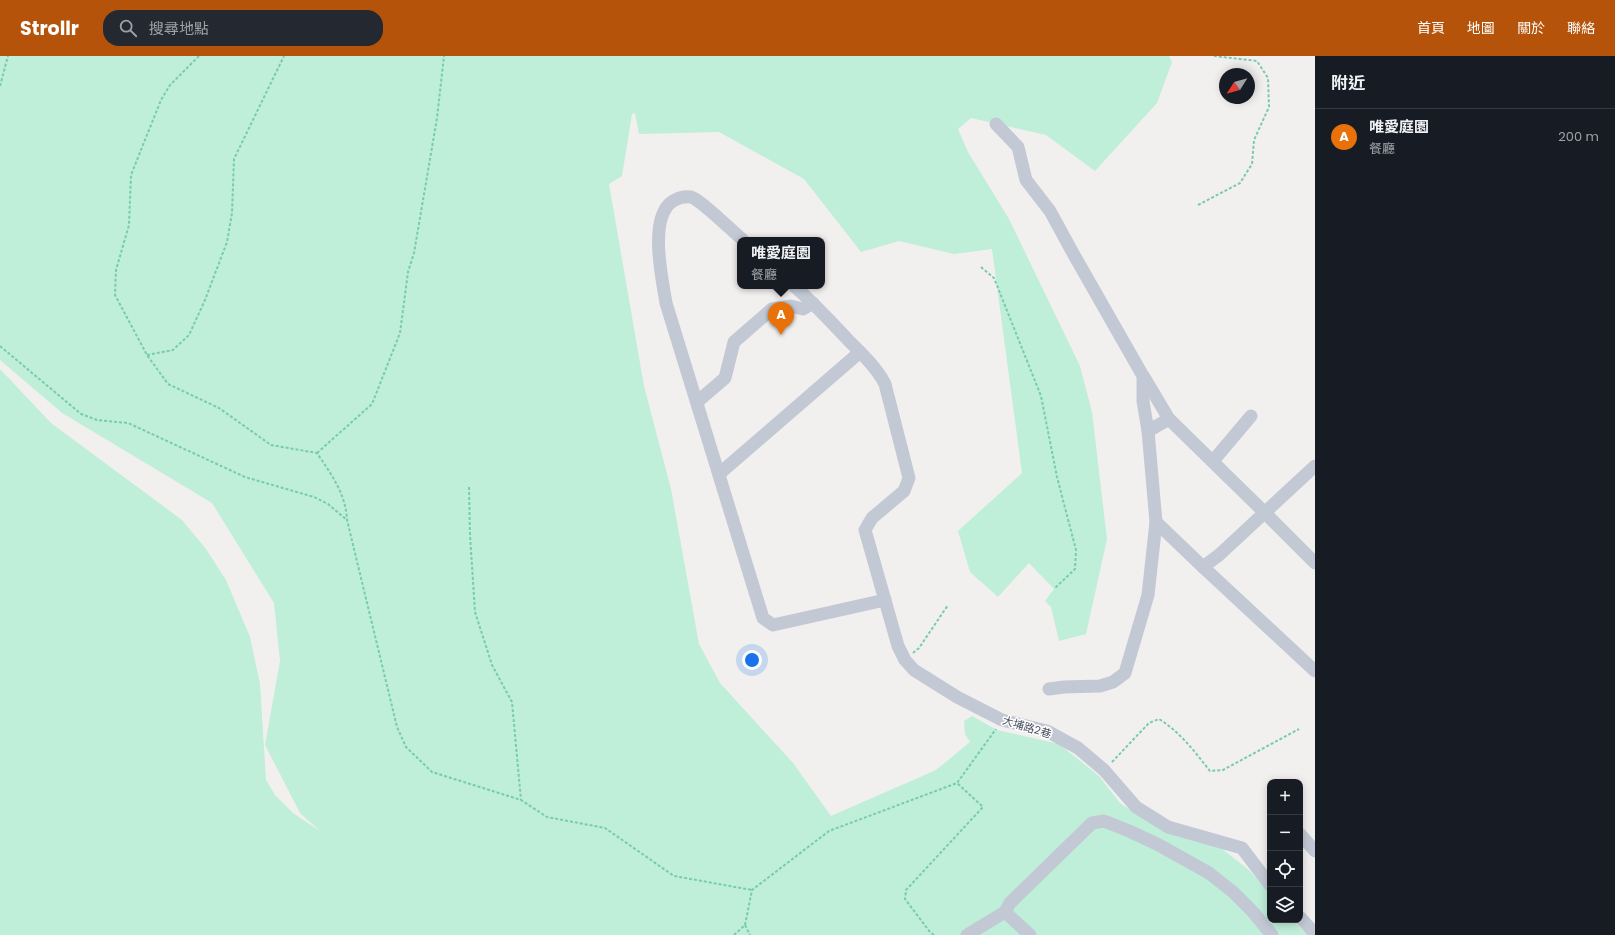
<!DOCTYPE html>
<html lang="zh-TW">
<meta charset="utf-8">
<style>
body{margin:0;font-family:Poppins,"Noto Sans TC",sans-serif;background:#242831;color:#f1f3f6}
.controls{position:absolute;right:12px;bottom:12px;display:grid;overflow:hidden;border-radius:8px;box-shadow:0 2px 10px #0003}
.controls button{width:36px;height:36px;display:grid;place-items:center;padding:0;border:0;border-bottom:1px solid #363941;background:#171b24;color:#f1f3f6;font:20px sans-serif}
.compass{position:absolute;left:1219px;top:12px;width:36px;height:36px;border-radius:50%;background:#171b24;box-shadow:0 2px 10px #0003;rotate:233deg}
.you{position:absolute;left:752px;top:604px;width:14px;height:14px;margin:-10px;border:3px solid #fff;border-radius:50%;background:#1a73e8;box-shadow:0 0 0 6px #1a73e833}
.badge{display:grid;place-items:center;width:26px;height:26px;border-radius:50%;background:#b45309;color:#fff;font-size:13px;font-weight:700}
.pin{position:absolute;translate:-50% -33px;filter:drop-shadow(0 1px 2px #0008)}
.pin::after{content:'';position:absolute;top:21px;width:14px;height:12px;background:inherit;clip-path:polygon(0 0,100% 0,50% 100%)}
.popup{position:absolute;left:737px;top:181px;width:88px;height:52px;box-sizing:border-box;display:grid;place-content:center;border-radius:8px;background:#171b24;filter:drop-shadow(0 1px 3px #0005);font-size:13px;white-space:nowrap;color:#9ea1a6}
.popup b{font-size:15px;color:#f1f3f6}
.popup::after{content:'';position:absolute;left:50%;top:100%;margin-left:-8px;border:8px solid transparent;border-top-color:#171b24}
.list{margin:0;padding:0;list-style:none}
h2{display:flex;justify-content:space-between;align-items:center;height:52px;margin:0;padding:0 16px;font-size:17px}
h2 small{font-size:13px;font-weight:400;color:#9ea1a6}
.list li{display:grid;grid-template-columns:26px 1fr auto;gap:12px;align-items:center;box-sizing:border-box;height:56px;padding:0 16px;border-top:1px solid #363941}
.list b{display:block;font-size:15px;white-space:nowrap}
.list p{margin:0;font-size:13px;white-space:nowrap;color:#9ea1a6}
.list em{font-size:13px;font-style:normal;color:#9ea1a6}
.icon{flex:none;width:22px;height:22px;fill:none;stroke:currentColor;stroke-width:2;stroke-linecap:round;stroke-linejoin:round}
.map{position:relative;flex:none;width:1315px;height:879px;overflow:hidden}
header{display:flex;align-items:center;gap:24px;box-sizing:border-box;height:56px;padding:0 20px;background:#b45309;color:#fff}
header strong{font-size:19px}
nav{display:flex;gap:22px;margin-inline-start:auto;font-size:14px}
.search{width:280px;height:36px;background:#242831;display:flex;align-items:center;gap:10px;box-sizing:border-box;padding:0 14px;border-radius:16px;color:#9ea1a6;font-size:15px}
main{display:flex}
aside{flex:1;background:#171b24}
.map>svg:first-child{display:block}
.green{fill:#bfeed9}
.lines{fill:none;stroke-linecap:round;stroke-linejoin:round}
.path{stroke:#78cbb0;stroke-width:2;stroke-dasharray:3 2;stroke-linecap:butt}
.minor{stroke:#c3c9d4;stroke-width:13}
.labels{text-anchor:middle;stroke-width:3;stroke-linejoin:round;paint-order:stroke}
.street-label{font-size:11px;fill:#484f5c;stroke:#fff}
</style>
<header>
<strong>Strollr</strong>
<div class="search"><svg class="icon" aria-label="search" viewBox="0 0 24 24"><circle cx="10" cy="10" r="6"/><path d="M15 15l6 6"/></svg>搜尋地點</div>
<nav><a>首頁</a><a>地圖</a><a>關於</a><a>聯絡</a></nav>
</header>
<main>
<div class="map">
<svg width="1315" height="879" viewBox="0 0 1315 879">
<rect width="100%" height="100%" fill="#f2f0ef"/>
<path class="green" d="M 0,0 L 1169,0 L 1172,6 L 1157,47 L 1095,115 L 1046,79 L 971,62 L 958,73 L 968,96 L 1009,163 L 1080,310 L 1092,356 L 1107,483 L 1086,578 L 1059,585 L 1051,551 L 1045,545 L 1054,533 L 1029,507 L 998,541 L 970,516 L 958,475 L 1022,417 L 992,193 L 954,198 L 899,185 L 861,196 L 804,123 L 719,76 L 639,78 L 635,57 L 632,58 L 622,120 L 609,128 L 644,330 L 671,433 L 699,588 L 720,627 L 793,707 L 831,760 L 936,714 L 970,686 L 965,678 L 964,665 L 972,660 L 997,674 L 1059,688 L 1099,720 L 1120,747 L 1161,774 L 1221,792 L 1249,814 L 1270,838 L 1270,864 L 1293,864 L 1307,879 L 0,879 L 0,313 L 51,367 L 182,464 L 206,493 L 226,524 L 250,581 L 260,628 L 266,724 L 275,739 L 293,757 L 320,775 L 300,757 L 265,689 L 280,605 L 274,547 L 212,447 L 62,357 L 0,304 Z"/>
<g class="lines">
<g class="path">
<path d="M 199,0 L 170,29 L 161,44 L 131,119 L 129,169 L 116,214 L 115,239 L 147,299 L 168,328 L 219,352 L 271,389 L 317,397 C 331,418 346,438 347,464 L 397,671 L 406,691 L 432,716 L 521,744 L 547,761 L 605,772 L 674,820 L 752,834"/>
<path d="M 0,30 L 8,0"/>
<path d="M 1198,149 L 1240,127 L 1252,108 L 1254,84 L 1269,51 L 1268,22 L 1257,5 L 1214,0"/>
<path d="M 981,211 L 994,222 L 1041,340 L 1057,421 L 1076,494 L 1075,513 L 1054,533"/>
<path d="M 0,290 L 81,358 L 97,364 L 128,367 L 245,421 L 314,441 L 328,448 L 347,464"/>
<path d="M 147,299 L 173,294 L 189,279 L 205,244 L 227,186 L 232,157 L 234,103 L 284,0"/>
<path d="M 317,397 L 372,348 L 400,277 L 408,216 L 414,197 L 437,62 L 444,0"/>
<path d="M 469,431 L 470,479 L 475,556 L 492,609 L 512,646 L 521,744"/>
<path d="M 913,597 L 919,592 L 948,549"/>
<path d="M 1112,706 L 1149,667 L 1159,663 C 1180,676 1195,696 1210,715 L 1223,714 L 1299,673"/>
<path d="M 745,869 L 752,834 L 829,775 L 957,727 L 996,673"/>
<path d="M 734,879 L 745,869 L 750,879"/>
<path d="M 934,879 L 930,876 L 905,843 L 906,834 L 983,751 L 957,727"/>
</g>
<g class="minor">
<path d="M 996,68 L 1018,91 L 1026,124 L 1050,155 L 1074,199 L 1143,320 L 1143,345 L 1148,375 L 1156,466 L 1148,539 L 1125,617 L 1113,626 L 1100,630 L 1064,631 L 1049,633"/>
<path d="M 743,184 C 732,175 701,144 691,141 C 685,140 678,142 673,145 C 648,161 662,222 666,247 L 763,562 L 773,569 L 885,544"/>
<path d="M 794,230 C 814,247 831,266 849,285 C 862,298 876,311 885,328 L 909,422 L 904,435 L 872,462 L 865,474 L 898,590 L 905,604 L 914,614 L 957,641 L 1002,664 L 1047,675 L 1078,692 L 1104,714 L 1136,751 L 1168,771 L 1242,792 L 1270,829"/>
<path d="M 1144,321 L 1169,363 L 1264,456 L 1315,507"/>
<path d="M 697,346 L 725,322 L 734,286 L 772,253 L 791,250 L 803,253 L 813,247"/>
<path d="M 1148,375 L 1169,363"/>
<path d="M 1213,405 L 1251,360"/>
<path d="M 719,418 L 860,296"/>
<path d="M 1156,466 L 1203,511 L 1315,615"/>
<path d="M 1203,511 L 1219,499 L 1315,410"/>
<path d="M 1300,778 L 1315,795"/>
<path d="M 1300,861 L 1315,878"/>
<path d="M 967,879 L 1005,856"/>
<path d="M 1030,879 L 1005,856 L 1010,847 L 1092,767 L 1104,765 L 1129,775 L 1157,788 L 1209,817 L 1233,836 L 1253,856 L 1272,879"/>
</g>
</g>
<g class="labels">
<g class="street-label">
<text transform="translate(1027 671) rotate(17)" y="4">大埔路2巷</text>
</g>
</g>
</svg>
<div class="controls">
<button>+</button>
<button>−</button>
<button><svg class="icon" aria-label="locate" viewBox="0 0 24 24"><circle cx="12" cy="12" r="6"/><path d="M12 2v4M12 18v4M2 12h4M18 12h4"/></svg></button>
<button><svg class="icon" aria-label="layers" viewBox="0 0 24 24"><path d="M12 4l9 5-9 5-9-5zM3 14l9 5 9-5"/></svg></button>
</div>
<svg class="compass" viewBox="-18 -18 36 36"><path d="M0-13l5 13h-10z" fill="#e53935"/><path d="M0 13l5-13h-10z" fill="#9ea1a6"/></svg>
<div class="you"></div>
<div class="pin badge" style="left:781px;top:279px;background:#e8710a">A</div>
<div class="popup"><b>唯愛庭園</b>餐廳</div>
</div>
<aside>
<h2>附近<small></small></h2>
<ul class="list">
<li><span class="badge" style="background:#e8710a">A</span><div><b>唯愛庭園</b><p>餐廳</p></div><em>200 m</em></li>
</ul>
</aside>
</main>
